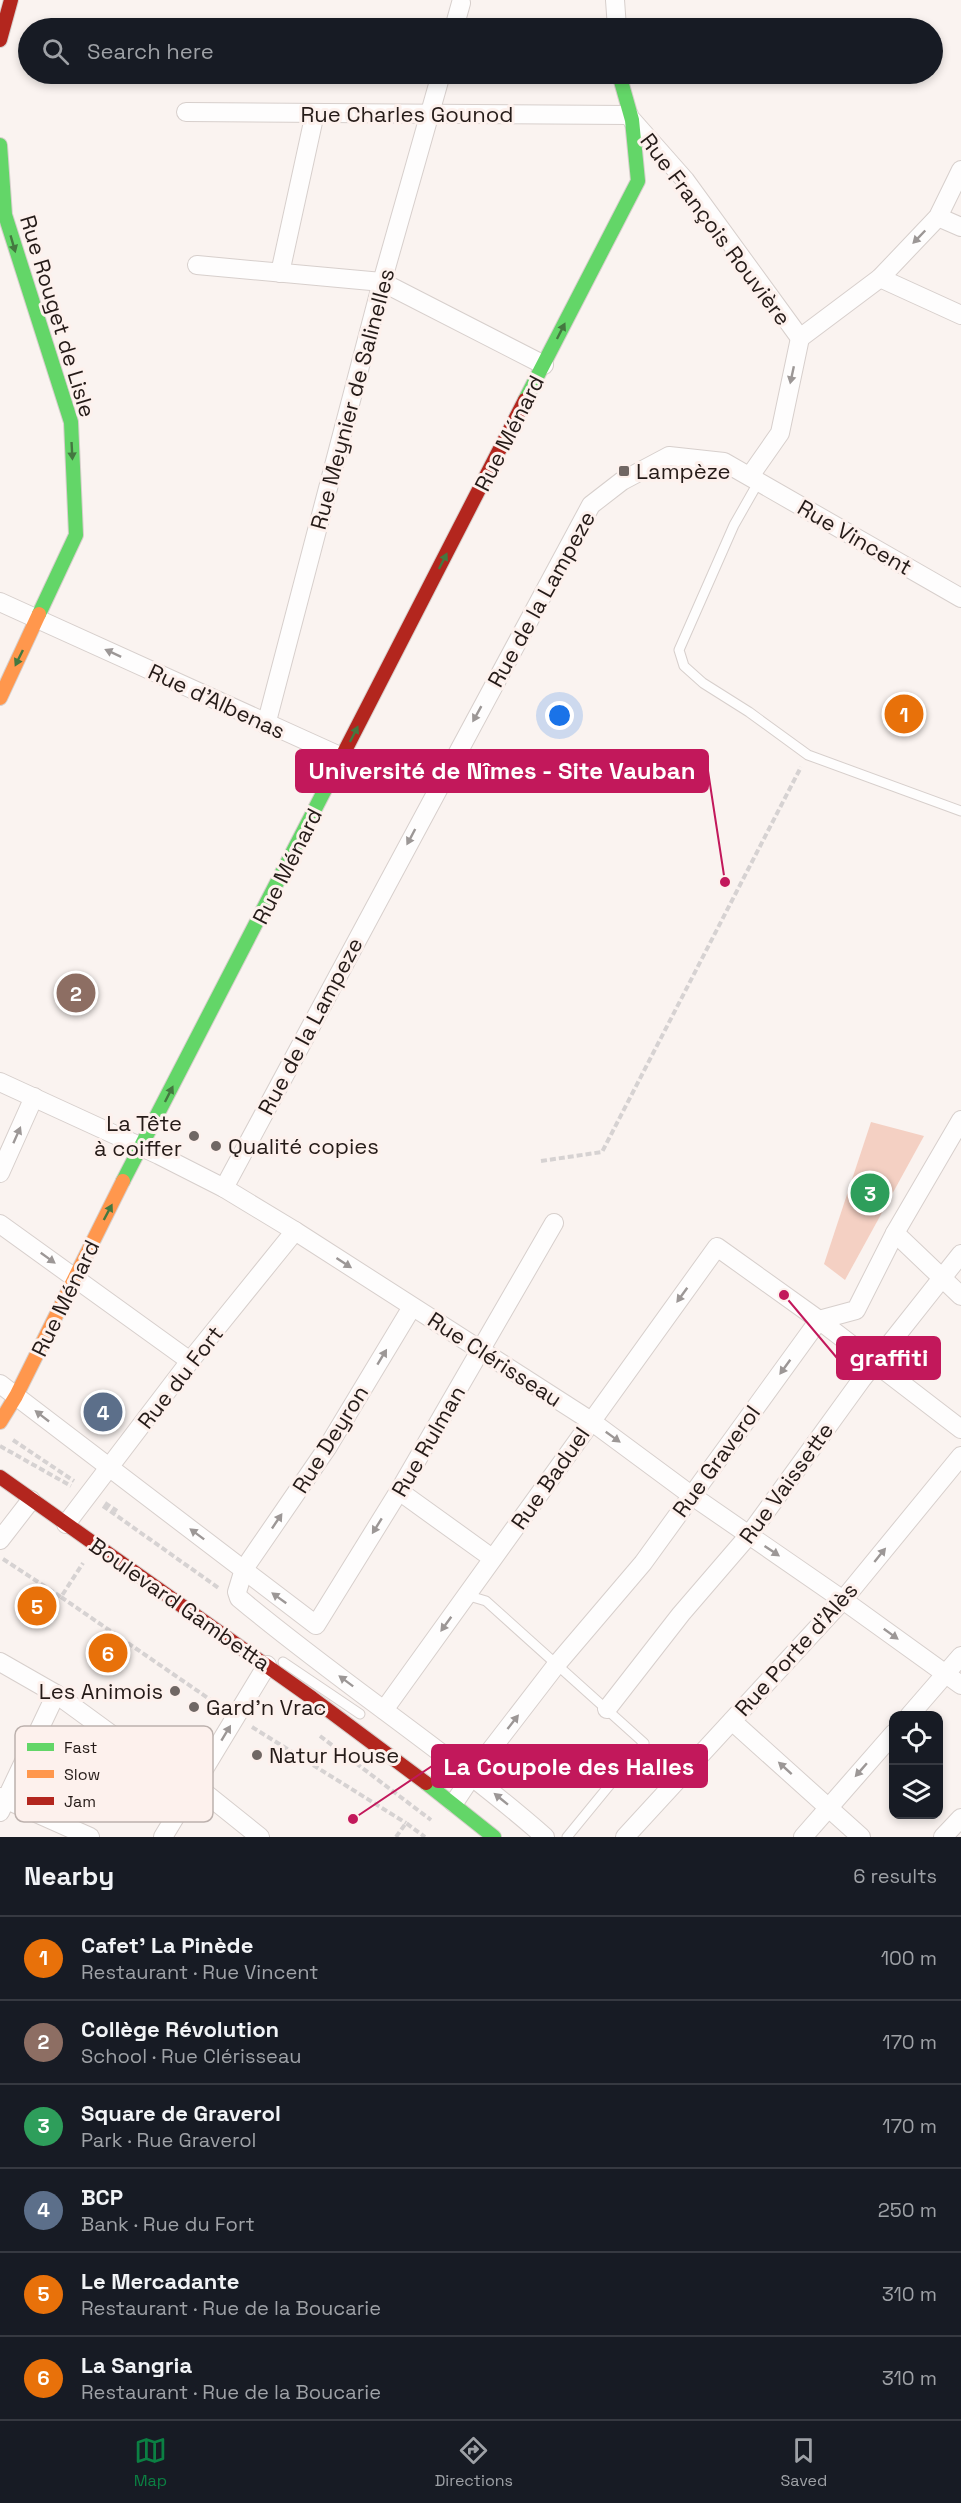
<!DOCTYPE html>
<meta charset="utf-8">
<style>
body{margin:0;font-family:"Space Grotesk",sans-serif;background:#242831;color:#f1f3f6}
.controls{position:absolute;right:18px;bottom:18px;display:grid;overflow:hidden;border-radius:12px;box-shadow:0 3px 9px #0003}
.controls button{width:54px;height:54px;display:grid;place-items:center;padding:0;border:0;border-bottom:2px solid #363941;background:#171b24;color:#f1f3f6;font:30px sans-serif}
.you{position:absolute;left:560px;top:716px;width:21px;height:21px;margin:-15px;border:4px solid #fff;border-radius:50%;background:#1a73e8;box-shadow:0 0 0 9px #1a73e833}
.badge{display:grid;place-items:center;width:39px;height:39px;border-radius:50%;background:#0b8043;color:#fff;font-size:20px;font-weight:700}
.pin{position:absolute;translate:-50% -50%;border:3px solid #fff;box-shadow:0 2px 6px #0006}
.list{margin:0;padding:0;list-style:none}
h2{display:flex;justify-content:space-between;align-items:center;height:78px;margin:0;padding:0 24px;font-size:26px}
h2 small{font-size:20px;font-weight:400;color:#9ea1a6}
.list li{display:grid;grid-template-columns:39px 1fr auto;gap:18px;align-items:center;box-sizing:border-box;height:84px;padding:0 24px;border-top:2px solid #363941}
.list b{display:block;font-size:22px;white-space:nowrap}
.list p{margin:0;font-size:20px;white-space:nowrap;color:#9ea1a6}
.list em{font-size:20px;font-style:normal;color:#9ea1a6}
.icon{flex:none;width:33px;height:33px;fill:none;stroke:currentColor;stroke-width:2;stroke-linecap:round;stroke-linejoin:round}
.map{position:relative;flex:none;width:961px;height:1837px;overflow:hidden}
.search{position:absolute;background:#171b24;box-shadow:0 3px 9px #0003;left:18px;right:18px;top:18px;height:66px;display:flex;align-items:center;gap:15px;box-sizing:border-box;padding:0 21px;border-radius:33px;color:#9ea1a6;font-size:22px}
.sheet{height:582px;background:#171b24}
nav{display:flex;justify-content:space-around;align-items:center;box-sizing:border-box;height:84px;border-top:2px solid #363941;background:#171b24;font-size:16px;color:#9ea1a6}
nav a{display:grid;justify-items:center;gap:3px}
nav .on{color:#0b8043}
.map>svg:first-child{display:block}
.garden{fill:#f4d0c3}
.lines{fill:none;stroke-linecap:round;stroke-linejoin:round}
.lane-casing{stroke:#d7cfcc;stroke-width:11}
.street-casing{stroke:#d7cfcc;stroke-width:20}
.fast-casing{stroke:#d7cfcc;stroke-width:16}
.slow-casing{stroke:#d7cfcc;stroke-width:16}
.jam-casing{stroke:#d7cfcc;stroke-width:16}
.path{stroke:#d6d2d2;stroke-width:4;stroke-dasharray:6 3;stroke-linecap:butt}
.lane{stroke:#fefdfd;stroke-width:9}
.street{stroke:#fefdfd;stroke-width:18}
.fast{stroke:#63d668;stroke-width:14}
.slow{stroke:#ff974d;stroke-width:14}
.jam{stroke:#b3261e;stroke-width:14}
.oneway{fill:#9c9796}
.oneway2{fill:#447840}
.poi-dot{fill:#706764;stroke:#fdf1ed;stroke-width:2}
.labels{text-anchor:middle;stroke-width:6;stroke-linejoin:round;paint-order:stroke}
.street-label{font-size:22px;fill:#251b18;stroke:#fdf1ed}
.poi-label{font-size:22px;fill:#251b18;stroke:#fdf1ed;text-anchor:start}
.key{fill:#fdf1ed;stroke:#bcb1ad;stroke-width:1.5}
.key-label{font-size:16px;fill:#251b18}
.leader{fill:none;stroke:#c2185b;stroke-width:2}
.callout-dot{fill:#c2185b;stroke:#fdf1ed;stroke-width:2}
.callout{fill:#c2185b;stroke:#c2185b;stroke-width:2}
.callout-label{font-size:24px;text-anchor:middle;font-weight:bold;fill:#fff}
</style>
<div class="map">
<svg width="961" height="1837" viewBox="0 0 961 1837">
<rect width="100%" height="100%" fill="#faf3f0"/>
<path class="garden" d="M 871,1122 L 924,1136 L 845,1280 L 824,1264 Z"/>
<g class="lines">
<g class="lane-casing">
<g id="lane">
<path d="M 759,481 L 734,525 L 679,650 L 684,666 L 703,683 L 749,712 L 808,755 L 961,811"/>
<path d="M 466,1595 L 486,1601 L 644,1743 L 567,1837"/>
<path d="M 283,1662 L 360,1714"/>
</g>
</g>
<g class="street-casing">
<g id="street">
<path d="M 615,0 L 617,28"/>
<path d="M 454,28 L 461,3"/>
<path d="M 186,112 L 629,115"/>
<path d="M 632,120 L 685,180 L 800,338"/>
<path d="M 938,217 L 961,227"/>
<path d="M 197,265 L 382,282 L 544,365"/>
<path d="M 280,273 L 315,113"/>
<path d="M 880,278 L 961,315"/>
<path d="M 750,476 L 780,433 L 800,338 L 880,278 L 938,217 L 961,170"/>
<path d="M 0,602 L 342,757 L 439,785"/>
<path d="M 266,725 L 382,282 L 441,74"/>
<path d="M 0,1082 L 159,1155 L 224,1188 L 295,1231 L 591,1421 L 691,1495 L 843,1600 L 961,1685"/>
<path d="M 0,1173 L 34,1097"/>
<path d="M 224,1188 L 591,505 L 622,481 L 669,456 L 724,462 L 961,598"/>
<path d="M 0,1224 L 190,1361"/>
<path d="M 895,1233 L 961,1296"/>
<path d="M 412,1307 L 327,1448 L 244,1569 L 237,1592 L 239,1598 C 338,1681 448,1752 545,1837"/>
<path d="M 0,1384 L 316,1625 L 399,1491 L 554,1223"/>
<path d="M 399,1491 L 492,1558"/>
<path d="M 66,1524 L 190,1361 L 295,1231"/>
<path d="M 0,1540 L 31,1500"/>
<path d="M 0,1662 L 56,1694 L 119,1740 L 195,1785 L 260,1837"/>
<path d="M 607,1709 L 681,1614 L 749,1535 L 862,1379 L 961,1254"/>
<path d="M 384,1710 L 717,1247 L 819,1320 L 961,1429"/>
<path d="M 909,1716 L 961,1656"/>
<path d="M 732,1721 L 861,1837"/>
<path d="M 0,1797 L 90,1837"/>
<path d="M 454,1803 L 480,1764 L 557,1664 L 643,1563 L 819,1320 L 856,1310 L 895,1233 L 961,1120"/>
<path d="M 0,1812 L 56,1694"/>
<path d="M 163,1837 L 267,1665"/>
<path d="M 625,1837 L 843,1600 L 961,1456"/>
<path d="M 803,1837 L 894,1733"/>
<path d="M 943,1837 L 961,1818"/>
</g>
</g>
<g class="fast-casing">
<g id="fast">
<path d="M 0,145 L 5,215 L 71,422 L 76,535 L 39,614"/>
<path d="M 525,400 L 638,181 L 632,120 L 619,74"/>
<path d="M 123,1181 L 334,772"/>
<path d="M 426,1783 L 494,1837"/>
</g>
</g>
<g class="slow-casing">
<g id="slow">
<path d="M 0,698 L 39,614"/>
<path d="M 0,1422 L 16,1396 L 123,1181"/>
</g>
</g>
<g class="jam-casing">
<g id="jam">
<path d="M 0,40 L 11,0"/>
<path d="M 334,772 L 525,400"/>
<path d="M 0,1477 L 312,1698 L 426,1783"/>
</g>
</g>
<g class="path">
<path d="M 541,1161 L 602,1152 L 801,767"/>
<path d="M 13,1440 L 74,1481"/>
<path d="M 0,1446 L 71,1486"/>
<path d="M 105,1503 L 117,1511"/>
<path d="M 103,1506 L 220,1589"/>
<path d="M 3,1559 L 61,1597 L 83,1563"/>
<path d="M 61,1597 L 221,1707"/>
<path d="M 252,1727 L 406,1823"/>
<path d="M 320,1736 L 431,1820"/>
<path d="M 396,1837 L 406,1823 L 425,1837"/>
</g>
<use href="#lane" class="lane"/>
<use href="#street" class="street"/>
<use href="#fast" class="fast"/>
<use href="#slow" class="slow"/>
<use href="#jam" class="jam"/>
</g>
<defs><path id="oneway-solid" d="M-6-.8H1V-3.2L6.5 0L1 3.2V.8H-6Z" transform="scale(1.5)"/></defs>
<g class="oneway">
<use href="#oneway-solid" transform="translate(919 237) rotate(134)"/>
<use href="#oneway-solid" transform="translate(792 375) rotate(102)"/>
<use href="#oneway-solid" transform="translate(113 653) rotate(-155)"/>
<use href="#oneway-solid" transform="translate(477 714) rotate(119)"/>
<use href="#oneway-solid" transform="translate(411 837) rotate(118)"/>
<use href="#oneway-solid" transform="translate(17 1135) rotate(-66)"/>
<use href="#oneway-solid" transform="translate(48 1258) rotate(36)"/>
<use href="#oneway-solid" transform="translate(344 1263) rotate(33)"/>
<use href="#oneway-solid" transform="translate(682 1295) rotate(126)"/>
<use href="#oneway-solid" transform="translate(382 1357) rotate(-59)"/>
<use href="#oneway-solid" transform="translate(785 1367) rotate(126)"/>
<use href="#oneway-solid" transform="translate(42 1416) rotate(-142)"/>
<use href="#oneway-solid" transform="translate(613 1437) rotate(36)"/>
<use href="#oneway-solid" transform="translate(277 1521) rotate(-56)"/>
<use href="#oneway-solid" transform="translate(377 1526) rotate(122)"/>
<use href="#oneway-solid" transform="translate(197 1534) rotate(-143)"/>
<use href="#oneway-solid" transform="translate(772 1551) rotate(34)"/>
<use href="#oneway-solid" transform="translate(880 1555) rotate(-51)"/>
<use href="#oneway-solid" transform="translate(279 1598) rotate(-144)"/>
<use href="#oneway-solid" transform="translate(446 1624) rotate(126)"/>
<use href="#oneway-solid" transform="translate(891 1634) rotate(36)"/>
<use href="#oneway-solid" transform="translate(346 1681) rotate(-143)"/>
<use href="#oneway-solid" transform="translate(513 1722) rotate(-52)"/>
<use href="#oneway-solid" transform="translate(226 1733) rotate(-59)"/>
<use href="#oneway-solid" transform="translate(785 1768) rotate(-138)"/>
<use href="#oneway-solid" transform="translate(861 1770) rotate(131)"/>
<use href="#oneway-solid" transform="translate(501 1799) rotate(-141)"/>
</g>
<g class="oneway2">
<use href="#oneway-solid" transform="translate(13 244) rotate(74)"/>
<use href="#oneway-solid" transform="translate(561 331) rotate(-63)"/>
<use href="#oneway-solid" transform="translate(72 451) rotate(87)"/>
<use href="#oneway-solid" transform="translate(443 561) rotate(-63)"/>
<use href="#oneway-solid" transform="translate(19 658) rotate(116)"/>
<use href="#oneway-solid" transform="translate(354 734) rotate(-63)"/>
<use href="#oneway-solid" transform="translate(169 1094) rotate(-63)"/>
<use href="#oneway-solid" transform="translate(108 1212) rotate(-62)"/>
</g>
<g class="poi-dot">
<rect x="618" y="465" width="12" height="12" rx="3"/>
<circle cx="194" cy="1136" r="6"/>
<circle cx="216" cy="1146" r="6"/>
<circle cx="175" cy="1691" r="6"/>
<circle cx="194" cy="1707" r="6"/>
<circle cx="257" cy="1755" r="6"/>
</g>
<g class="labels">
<g class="street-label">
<text x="407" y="122">Rue Charles Gounod</text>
<text transform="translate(716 229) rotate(53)" y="8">Rue François Rouvière</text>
<text transform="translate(58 316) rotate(73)" y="8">Rue Rouget de Lisle</text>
<text transform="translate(352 399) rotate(-75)" y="8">Rue Meynier de Salinelles</text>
<text transform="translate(509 433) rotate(-63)" y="8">Rue Ménard</text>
<text transform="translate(855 537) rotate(30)" y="8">Rue Vincent</text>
<text transform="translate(541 599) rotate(-61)" y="8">Rue de la Lampeze</text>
<text transform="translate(217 701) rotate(25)" y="8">Rue d'Albenas</text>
<text transform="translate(287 866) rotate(-63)" y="8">Rue Ménard</text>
<text transform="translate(310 1026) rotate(-62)" y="8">Rue de la Lampeze</text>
<text transform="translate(65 1298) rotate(-64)" y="8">Rue Ménard</text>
<text transform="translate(495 1359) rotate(33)" y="8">Rue Clérisseau</text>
<text transform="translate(180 1377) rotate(-52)" y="8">Rue du Fort</text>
<text transform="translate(330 1439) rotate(-58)" y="8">Rue Deyron</text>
<text transform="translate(428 1441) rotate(-60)" y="8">Rue Rulman</text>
<text transform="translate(716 1461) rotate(-54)" y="8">Rue Graverol</text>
<text transform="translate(550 1478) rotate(-55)" y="8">Rue Baduel</text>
<text transform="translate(786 1483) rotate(-54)" y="8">Rue Vaissette</text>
<text transform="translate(180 1604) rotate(35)" y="8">Boulevard Gambetta</text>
<text transform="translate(796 1649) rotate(-48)" y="8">Rue Porte d'Alès</text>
</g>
<g class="poi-label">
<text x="636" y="479">Lampèze</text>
<text x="182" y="1131" text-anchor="end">La Tête<tspan x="182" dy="25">à coiffer</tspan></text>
<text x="228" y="1154">Qualité copies</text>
<text x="163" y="1699" text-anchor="end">Les Animois</text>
<text x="206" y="1715">Gard'n Vrac</text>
<text x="269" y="1763">Natur House</text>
</g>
</g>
<rect x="15" y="1726" width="198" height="96" rx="9" class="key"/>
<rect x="27" y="1743" width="27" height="8" fill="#63d668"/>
<rect x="27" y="1770" width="27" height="8" fill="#ff974d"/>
<rect x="27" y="1797" width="27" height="8" fill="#b3261e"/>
<g class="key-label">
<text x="64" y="1753">Fast</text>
<text x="64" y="1780">Slow</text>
<text x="64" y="1807">Jam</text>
</g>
<path class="leader" d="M725 882L708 771M784 1295L837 1358M353 1819L432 1766"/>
<g class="callout-dot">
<circle cx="725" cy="882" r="6"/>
<circle cx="784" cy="1295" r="6"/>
<circle cx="353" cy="1819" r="6"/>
</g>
<g class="callout">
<rect x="296" y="750" width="412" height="42" rx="6"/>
<rect x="837" y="1337" width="103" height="42" rx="6"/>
<rect x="432" y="1745" width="275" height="42" rx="6"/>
</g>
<g class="callout-label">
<text x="502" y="779">Université de Nîmes - Site Vauban</text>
<text x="889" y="1366">graffiti</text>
<text x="569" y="1775">La Coupole des Halles</text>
</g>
</svg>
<div class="controls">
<button><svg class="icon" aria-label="locate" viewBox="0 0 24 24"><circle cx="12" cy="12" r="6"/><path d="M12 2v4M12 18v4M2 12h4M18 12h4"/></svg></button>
<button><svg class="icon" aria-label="layers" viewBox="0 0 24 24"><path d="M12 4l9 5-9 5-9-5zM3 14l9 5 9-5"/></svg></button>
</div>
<div class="you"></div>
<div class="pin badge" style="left:904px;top:714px;background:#e8710a">1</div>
<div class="pin badge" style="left:76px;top:993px;background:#8d6e63">2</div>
<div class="pin badge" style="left:870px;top:1193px;background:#2e9e5b">3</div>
<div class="pin badge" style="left:103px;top:1412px;background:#5c6f8a">4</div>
<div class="pin badge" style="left:37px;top:1606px;background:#e8710a">5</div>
<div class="pin badge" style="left:108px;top:1653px;background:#e8710a">6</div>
<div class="search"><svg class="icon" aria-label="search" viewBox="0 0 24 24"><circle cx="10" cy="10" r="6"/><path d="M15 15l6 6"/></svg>Search here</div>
</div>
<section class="sheet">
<h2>Nearby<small>6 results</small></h2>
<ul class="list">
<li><span class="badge" style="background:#e8710a">1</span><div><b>Cafet' La Pinède</b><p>Restaurant · Rue Vincent</p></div><em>100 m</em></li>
<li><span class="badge" style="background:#8d6e63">2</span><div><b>Collège Révolution</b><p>School · Rue Clérisseau</p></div><em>170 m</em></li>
<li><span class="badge" style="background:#2e9e5b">3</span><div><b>Square de Graverol</b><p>Park · Rue Graverol</p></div><em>170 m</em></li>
<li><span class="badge" style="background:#5c6f8a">4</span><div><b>BCP</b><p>Bank · Rue du Fort</p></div><em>250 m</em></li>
<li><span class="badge" style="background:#e8710a">5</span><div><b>Le Mercadante</b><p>Restaurant · Rue de la Boucarie</p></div><em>310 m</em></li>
<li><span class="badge" style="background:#e8710a">6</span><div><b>La Sangria</b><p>Restaurant · Rue de la Boucarie</p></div><em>310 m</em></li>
</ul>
</section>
<nav>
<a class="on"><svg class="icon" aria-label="map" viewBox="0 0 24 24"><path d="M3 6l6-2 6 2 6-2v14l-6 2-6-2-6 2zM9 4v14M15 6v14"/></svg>Map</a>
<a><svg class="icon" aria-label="directions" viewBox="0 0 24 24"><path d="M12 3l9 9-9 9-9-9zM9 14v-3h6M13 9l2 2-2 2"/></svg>Directions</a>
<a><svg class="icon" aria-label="saved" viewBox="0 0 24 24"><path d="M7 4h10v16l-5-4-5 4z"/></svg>Saved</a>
</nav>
